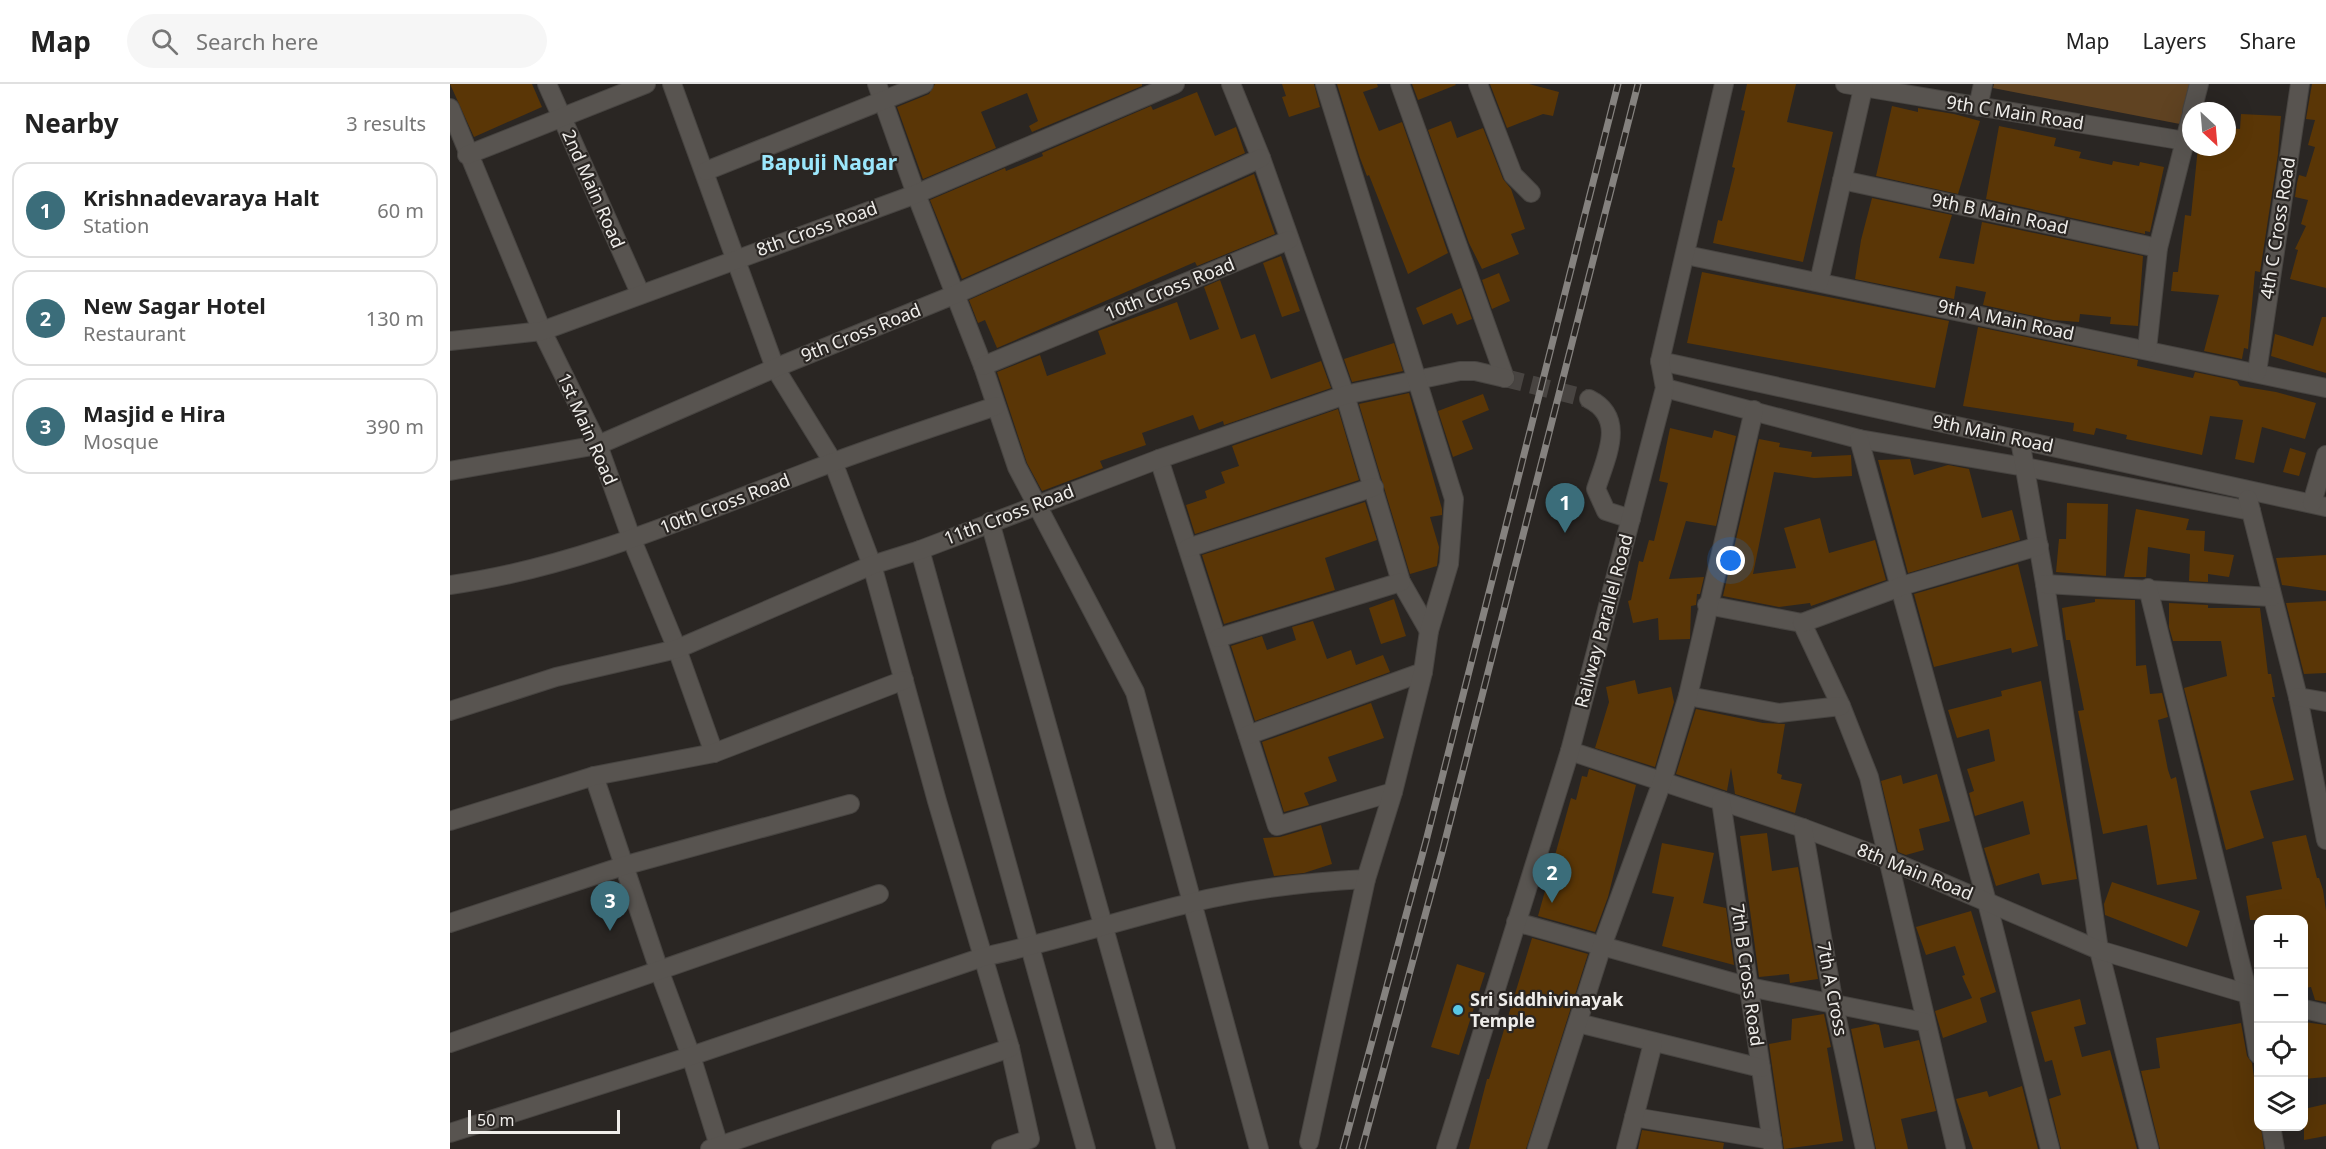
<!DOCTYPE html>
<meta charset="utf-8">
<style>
body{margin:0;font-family:"Noto Sans",sans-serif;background:#f6f6f6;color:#222}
.controls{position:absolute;right:18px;bottom:18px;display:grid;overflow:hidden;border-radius:12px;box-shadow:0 6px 24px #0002}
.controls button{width:54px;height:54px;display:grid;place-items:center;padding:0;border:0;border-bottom:2px solid #e0e0e0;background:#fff;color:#222;font:30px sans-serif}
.compass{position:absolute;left:1732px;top:18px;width:54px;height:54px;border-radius:50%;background:#fff;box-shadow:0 6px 24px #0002;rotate:154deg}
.scale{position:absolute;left:18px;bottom:15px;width:152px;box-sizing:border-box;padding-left:6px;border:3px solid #efedea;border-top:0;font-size:16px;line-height:21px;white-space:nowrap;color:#efedea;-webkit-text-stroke:4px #2a2623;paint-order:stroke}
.you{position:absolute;left:1281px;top:477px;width:21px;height:21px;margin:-15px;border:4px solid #fff;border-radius:50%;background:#1a73e8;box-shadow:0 0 0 9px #1a73e833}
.badge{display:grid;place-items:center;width:39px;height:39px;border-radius:50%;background:#3b6d7a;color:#fff;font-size:20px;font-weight:700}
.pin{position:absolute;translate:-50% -50px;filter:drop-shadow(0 2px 3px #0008)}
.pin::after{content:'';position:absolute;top:32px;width:21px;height:18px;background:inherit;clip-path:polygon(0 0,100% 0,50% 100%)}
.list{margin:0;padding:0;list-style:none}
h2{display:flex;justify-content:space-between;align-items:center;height:78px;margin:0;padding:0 24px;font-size:26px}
h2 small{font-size:20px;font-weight:400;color:#767676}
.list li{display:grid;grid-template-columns:39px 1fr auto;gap:18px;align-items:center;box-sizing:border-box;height:96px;margin:0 12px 12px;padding:0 12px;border:2px solid #e0e0e0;border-radius:18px}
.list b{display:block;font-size:22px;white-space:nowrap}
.list p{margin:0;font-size:20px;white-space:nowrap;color:#767676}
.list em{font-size:20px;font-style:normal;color:#767676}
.icon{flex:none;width:33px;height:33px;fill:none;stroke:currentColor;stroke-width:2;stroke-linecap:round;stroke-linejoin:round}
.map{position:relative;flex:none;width:1876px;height:1065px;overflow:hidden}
header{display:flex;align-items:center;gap:36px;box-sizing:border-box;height:84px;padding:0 30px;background:#fff;border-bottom:2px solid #e0e0e0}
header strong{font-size:28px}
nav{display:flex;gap:33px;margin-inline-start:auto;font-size:21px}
.search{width:420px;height:54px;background:#f6f6f6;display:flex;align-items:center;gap:15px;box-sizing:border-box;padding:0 21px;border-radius:33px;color:#767676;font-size:22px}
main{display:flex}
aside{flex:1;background:#fff}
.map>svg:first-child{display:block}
.green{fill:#604322}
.building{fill:#5a3606}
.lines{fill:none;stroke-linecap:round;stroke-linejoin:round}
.minor-tunnel{stroke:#484441;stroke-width:18;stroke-dasharray:18 9;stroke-linecap:butt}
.minor-casing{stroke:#474441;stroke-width:20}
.minor{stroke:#585450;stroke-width:18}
.rail-casing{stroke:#85827f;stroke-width:7}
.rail{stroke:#2a2623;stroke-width:4.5;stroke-dasharray:14;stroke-linecap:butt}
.poi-dot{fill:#59c8e5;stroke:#2a2623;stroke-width:2}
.labels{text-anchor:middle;stroke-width:4.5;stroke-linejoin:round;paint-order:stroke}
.street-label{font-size:18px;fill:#efedea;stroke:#2a2623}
.poi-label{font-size:18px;font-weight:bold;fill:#efedea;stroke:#2a2623;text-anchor:start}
.quarter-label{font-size:21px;font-weight:bold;fill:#9be7fc;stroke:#2a2623}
</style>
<header>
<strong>Map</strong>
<div class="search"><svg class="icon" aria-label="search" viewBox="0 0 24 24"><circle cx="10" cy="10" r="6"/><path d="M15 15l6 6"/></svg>Search here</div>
<nav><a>Map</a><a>Layers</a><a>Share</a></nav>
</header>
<main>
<aside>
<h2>Nearby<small>3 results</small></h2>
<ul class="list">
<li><span class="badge">1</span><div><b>Krishnadevaraya Halt</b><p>Station</p></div><em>60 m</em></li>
<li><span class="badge">2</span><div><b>New Sagar Hotel</b><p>Restaurant</p></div><em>130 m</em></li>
<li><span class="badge">3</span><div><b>Masjid e Hira</b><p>Mosque</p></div><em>390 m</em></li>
</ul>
</aside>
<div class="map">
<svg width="1876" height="1065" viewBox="0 0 1876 1065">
<rect width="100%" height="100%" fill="#2a2623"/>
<path class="green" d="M 1544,0 L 1744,0 L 1730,40 L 1543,4 Z"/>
<g class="building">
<path d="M 0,0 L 82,0 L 92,23 L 24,53 Z"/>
<path d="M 485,0 L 692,0 L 692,2 L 582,48 L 579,42 L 588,37 L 577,9 L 531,28 L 546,64 L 473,95 L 447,23 L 479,10 Z"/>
<path d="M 832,0 L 864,0 L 870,23 L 839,33 L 832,13 L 836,12 Z"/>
<path d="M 887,0 L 927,0 L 928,3 L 913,8 L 929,47 L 952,38 L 998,169 L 958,190 L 919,91 L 917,92 L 910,74 Z"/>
<path d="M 962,0 L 1005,0 L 1006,1 L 968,16 Z"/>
<path d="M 1040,0 L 1079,0 L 1109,8 L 1103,32 L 1093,30 L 1057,44 Z"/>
<path d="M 1297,0 L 1346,0 L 1337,38 L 1383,48 L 1353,178 L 1263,159 L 1268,136 L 1272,137 L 1285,84 L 1282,83 L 1295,27 L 1291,26 Z"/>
<path d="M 1862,0 L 1876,0 L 1876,204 L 1840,195 L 1848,166 L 1845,165 L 1856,142 L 1851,140 L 1858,116 L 1845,113 L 1847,99 L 1849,91 L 1856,93 L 1865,63 L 1858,61 L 1865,36 L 1856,35 Z"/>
<path d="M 747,8 L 765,52 L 786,43 L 795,69 L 512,195 L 480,116 L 555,84 L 556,87 L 593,72 L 592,69 L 701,22 L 703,26 Z"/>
<path d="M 1442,22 L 1468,28 L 1468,24 L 1504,30 L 1530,37 L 1508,110 L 1426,92 Z"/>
<path d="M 1791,30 L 1831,32 L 1828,70 L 1810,188 L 1805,187 L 1798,265 L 1794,264 L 1792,275 L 1754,267 L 1769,211 L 1721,207 L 1723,188 L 1728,188 L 1735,131 L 1741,132 L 1748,63 L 1777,63 L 1777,44 L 1790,45 Z"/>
<path d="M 1001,37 L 1007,54 L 1033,44 L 1053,95 L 1061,105 L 1075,145 L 1061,150 L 1069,170 L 1032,185 L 1019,159 L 978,46 Z"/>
<path d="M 1549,42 L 1606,54 L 1604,62 L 1631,68 L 1629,74 L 1662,81 L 1663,77 L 1689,82 L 1690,78 L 1714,83 L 1700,148 L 1695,147 L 1695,150 L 1536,115 Z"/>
<path d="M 804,90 L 825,150 L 747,182 L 745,178 L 547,264 L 535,236 L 528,239 L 519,216 Z"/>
<path d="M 1422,114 L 1502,131 L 1489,174 L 1524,180 L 1532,138 L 1693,172 L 1688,242 L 1660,240 L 1661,233 L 1630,230 L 1629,238 L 1603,236 L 1533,221 L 1536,208 L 1506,202 L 1504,215 L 1405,195 L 1411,156 Z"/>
<path d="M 831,172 L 850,227 L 832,233 L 813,179 Z"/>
<path d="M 1252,188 L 1499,237 L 1485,304 L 1237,259 Z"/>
<path d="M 1049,189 L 1060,217 L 1042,225 L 1032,196 Z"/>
<path d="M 770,196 L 791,255 L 805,250 L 821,295 L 871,277 L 881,304 L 774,341 L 773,337 L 749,346 L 743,331 L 692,349 L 696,361 L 650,377 L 653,384 L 592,407 L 577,379 L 547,288 L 590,271 L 597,292 L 656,270 L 648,247 L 727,218 L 740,256 L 769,245 L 754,203 Z"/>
<path d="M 1011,204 L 1022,235 L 1007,241 L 1002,229 L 973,241 L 966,224 Z"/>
<path d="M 1872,233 L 1876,233 L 1876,289 L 1821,272 L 1825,250 L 1863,262 Z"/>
<path d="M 1528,243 L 1688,276 L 1687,282 L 1743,294 L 1745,288 L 1787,297 L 1790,302 L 1826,308 L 1866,319 L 1855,355 L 1812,343 L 1804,379 L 1785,375 L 1793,336 L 1760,332 L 1752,371 L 1676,355 L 1677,351 L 1646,344 L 1644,351 L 1623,347 L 1624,339 L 1513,322 Z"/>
<path d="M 944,259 L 953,287 L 902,298 L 894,275 Z"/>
<path d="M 959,309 L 992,425 L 992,431 L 980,433 L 989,463 L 987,482 L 960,490 L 909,320 Z"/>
<path d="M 1033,310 L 1039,326 L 1012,337 L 1023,365 L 1003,373 L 988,327 Z"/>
<path d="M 888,325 L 909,396 L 745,450 L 736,421 L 757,414 L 755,407 L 775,399 L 771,388 L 789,382 L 782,362 Z"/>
<path d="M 1220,344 L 1262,354 L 1264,346 L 1286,352 L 1266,442 L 1236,437 L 1219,495 L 1254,493 L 1250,510 L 1247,510 L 1246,521 L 1241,522 L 1240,555 L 1209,556 L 1208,534 L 1183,539 L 1178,517 L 1181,516 L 1189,477 L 1193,478 L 1199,456 L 1204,457 L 1218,399 L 1209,397 Z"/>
<path d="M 1309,355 L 1330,359 L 1329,363 L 1362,368 L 1361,373 L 1401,371 L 1402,392 L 1364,394 L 1324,388 L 1303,490 L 1346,484 L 1334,444 L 1370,434 L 1379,469 L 1425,456 L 1436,496 L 1361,522 L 1360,519 L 1329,523 L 1273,512 Z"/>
<path d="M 1840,364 L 1856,369 L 1849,392 L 1833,388 Z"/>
<path d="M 1460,375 L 1464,391 L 1498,381 L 1519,385 L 1532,434 L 1562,426 L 1570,456 L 1458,489 L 1428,376 Z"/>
<path d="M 915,418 L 927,456 L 875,474 L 885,506 L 774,540 L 752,471 Z"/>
<path d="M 1617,419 L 1658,420 L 1656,492 L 1606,488 L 1609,455 L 1616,455 Z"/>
<path d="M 1686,425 L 1739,435 L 1736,446 L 1755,447 L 1754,467 L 1784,471 L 1779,493 L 1758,490 L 1758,498 L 1739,497 L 1740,470 L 1698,463 L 1696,493 L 1674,493 Z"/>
<path d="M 1876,471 L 1876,507 L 1832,501 L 1826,474 Z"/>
<path d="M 1568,480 L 1588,562 L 1562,569 L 1561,564 L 1484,583 L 1464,510 Z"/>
<path d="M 944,515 L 956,552 L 931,560 L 919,524 Z"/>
<path d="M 1645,515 L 1685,516 L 1686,582 L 1696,581 L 1700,610 L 1712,609 L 1718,633 L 1708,636 L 1718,686 L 1721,695 L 1726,693 L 1747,795 L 1707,801 L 1697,741 L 1653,750 L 1628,627 L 1634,626 L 1620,556 L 1616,556 L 1612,524 L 1645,518 Z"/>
<path d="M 1876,517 L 1876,589 L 1854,590 L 1836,519 Z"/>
<path d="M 1719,519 L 1758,521 L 1758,524 L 1810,524 L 1818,590 L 1821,590 L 1825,613 L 1822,613 L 1844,696 L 1800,707 L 1814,754 L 1776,766 L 1734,604 L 1777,592 L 1771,557 L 1723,557 L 1719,543 Z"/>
<path d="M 863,537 L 877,575 L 901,566 L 906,581 L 933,571 L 940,588 L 805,637 L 781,562 L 812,552 L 817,566 L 846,556 L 842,543 Z"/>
<path d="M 1185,596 L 1188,610 L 1221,603 L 1224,618 L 1205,683 L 1145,664 L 1159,618 L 1156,603 Z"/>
<path d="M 1591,597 L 1627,795 L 1592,801 L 1589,789 L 1546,802 L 1534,764 L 1580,750 L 1573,717 L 1525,732 L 1519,709 L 1524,707 L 1517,685 L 1545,677 L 1539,645 L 1507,654 L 1498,626 L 1552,612 L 1551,607 Z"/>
<path d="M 921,619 L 934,654 L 878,673 L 887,697 L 854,709 L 859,721 L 834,728 L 812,658 Z"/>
<path d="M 1246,625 L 1313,639 L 1335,640 L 1327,689 L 1332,691 L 1331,695 L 1352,700 L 1345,729 L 1285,710 L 1281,684 L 1277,707 L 1226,690 Z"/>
<path d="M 1139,685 L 1186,701 L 1158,813 L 1145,848 L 1088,832 L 1121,714 L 1126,716 L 1132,692 L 1137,693 Z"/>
<path d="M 1487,690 L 1500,737 L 1469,745 L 1474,766 L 1456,771 L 1448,768 L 1431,697 L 1451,691 L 1453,700 Z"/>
<path d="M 871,741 L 882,780 L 854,789 L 824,792 L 813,754 L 830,753 Z"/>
<path d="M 1317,749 L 1322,787 L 1348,783 L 1368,895 L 1340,899 L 1339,890 L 1309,893 L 1290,752 Z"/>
<path d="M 1856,751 L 1867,794 L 1869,794 L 1873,806 L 1876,827 L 1876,918 L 1865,916 L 1861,903 L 1854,904 L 1854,836 L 1800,836 L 1796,812 L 1832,805 L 1822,758 Z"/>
<path d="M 1212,759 L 1264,769 L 1253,819 L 1276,824 L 1284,881 L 1212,862 L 1224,813 L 1202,809 Z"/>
<path d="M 1662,798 L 1750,827 L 1737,863 L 1655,831 L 1654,820 Z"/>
<path d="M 1521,827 L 1546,908 L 1530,914 L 1537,938 L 1493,954 L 1485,927 L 1522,914 L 1512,892 L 1515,891 L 1505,862 L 1476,871 L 1466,843 Z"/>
<path d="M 1082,854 L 1138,870 L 1076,1065 L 1019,1065 L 1037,995 L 1039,995 Z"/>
<path d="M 1007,880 L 1035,889 L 1009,971 L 981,963 Z"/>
<path d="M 1630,915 L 1636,940 L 1624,943 L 1632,973 L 1660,966 L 1687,1065 L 1611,1065 L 1599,1015 L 1611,1011 L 1602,976 L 1595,978 L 1581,928 Z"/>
<path d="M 1374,930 L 1381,963 L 1377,964 L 1393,1057 L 1334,1065 L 1319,960 L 1341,956 L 1342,935 Z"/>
<path d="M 1854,938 L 1876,941 L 1876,993 L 1854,995 Z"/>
<path d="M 1791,939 L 1797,972 L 1802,979 L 1814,1065 L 1710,1065 L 1691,987 L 1710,984 L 1706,954 Z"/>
<path d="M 1425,940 L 1429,941 L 1434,964 L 1469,956 L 1486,1027 L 1451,1035 L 1458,1065 L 1426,1065 L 1401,945 Z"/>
<path d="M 1572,1002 L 1588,1065 L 1523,1065 L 1506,1015 L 1537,1007 L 1539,1013 Z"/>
<path d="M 1876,1020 L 1876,1052 L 1854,1056 L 1854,1025 Z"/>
<path d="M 1192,1046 L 1274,1059 L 1273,1065 L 1188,1065 Z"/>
</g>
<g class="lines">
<path class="minor-tunnel" d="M 1055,294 L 1139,315"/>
<g class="minor-casing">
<g id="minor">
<path d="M 97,0 L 190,209"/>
<path d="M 222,0 L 325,284 L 383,378 L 422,481 L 487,717 L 560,964 L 580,1055 L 551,1065"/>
<path d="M 427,0 L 466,110 L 533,282 L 567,383 L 685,608 L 809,1065"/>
<path d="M 781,0 L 811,74 L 895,311 L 951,498 L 979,547"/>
<path d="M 950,0 L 1055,294"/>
<path d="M 1028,0 L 1063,91 L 1081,109"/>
<path d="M 1395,0 L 1735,57"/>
<path d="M 1528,23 L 1533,0"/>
<path d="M 0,24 L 92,247 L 148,361 L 182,456 L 227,565 L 264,669"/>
<path d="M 1742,27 L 1749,0"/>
<path d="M 17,71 L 196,0"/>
<path d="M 256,87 L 474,0"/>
<path d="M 1392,96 L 1708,164"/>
<path d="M 1236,171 L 1876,304"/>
<path d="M 1369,198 L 1414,0"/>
<path d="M 0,257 L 92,247 L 466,110 L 725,0"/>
<path d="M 1697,265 L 1708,164 L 1741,33"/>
<path d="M 1210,277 L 1876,423"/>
<path d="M 533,282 L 839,156"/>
<path d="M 1807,288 L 1850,0"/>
<path d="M 1215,304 L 1409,355 L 1575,383 L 1801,427"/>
<path d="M 1139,315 C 1177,334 1156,373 1146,405 L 1156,427 L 1181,435"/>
<path d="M 1409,355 L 1537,818 L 1600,1065"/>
<path d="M 1570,356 L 1595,500 L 1649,866 L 1699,1065"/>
<path d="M 709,375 L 827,742 L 943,708"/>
<path d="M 0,387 L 148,361 L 325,284 L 506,210 L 811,74"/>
<path d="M 1798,415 L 1848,613 L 1876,756"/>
<path d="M 1862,419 L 1876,371"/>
<path d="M 540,438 L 716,1065"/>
<path d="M 738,464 L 924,403"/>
<path d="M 470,466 L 636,1065"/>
<path d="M 1595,500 L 1822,513"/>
<path d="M 0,501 C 123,484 237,434 352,390 C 416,365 481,344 546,322"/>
<path d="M 1698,504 L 1798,910 L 1808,970"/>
<path d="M 1257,521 L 1352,539 L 1391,622 L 1419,693 L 1506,1065"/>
<path d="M 1352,539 L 1455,501 L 1589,462"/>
<path d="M 768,554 L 951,498"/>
<path d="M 1238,612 L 1329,629 L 1391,622"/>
<path d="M 1848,613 L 1876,618"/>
<path d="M 0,627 L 106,593 L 227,565 L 422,481 L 470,466 L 709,375 L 895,311 L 1010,287 L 1025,287 L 1055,294"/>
<path d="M 798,651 L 973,588"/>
<path d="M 1120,667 L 1353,744 L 1439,776 L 1649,866 L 1808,913"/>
<path d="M 144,692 L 209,886 L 241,972 L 270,1065"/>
<path d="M 1271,717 L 1323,1065"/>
<path d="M 0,737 L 144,692 L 264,669 L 454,596"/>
<path d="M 1353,744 L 1384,921 L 1415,1065"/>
<path d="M 1066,838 L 1299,903 L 1474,938"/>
<path d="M 0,839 L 173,782 L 400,720"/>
<path d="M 1854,925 L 1876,930"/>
<path d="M 1128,939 L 1311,984"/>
<path d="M 0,959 L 429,810"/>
<path d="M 1184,1033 L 1322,1056"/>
<path d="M 1821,1042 L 1825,1065"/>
<path d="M 0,1049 L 241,972 L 533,873 C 603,858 671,836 740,819 C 798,805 857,798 916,795"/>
<path d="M 859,1058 L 916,795 L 943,708 L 973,588 L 979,547 L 999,480 L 1004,415 L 875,0"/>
<path d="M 260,1065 L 560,964"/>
<path d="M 996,1065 L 1120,667 L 1215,304 L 1210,277 L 1274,0"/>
<path d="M 1087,1065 L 1152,862 L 1212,698 L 1238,612 L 1304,326"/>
<path d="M 1176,1065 L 1203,959"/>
</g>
</g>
<use href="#minor" class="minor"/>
<g class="rail-casing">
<g id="rail">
<path d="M 893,1065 L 976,757 L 1168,0"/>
<path d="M 912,1065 L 993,765 L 1188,0"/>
</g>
</g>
<use href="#rail" class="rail"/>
</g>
<circle class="poi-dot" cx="1008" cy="926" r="6"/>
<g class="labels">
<g class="street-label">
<text transform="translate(1565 29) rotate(9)" y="6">9th C Main Road</text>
<text transform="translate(143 105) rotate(66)" y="6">2nd Main Road</text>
<text transform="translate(1550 130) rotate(12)" y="6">9th B Main Road</text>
<text transform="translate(1828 144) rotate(-81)" y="6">4th C Cross Road</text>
<text transform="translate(367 145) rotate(-20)" y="6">8th Cross Road</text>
<text transform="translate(720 205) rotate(-22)" y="6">10th Cross Road</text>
<text transform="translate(1556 236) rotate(12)" y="6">9th A Main Road</text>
<text transform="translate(411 249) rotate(-22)" y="6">9th Cross Road</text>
<text transform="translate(137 345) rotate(66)" y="6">1st Main Road</text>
<text transform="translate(1543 350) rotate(12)" y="6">9th Main Road</text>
<text transform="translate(275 420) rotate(-21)" y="6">10th Cross Road</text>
<text transform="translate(559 431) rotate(-21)" y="6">11th Cross Road</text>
<text transform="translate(1154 537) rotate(-75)" y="6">Railway Parallel Road</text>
<text transform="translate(1465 788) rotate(22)" y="6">8th Main Road</text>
<text transform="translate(1297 891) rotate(82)" y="6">7th B Cross Road</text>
<text transform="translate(1382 905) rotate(79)" y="6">7th A Cross</text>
</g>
<g class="poi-label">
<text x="1020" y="922">Sri Siddhivinayak<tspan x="1020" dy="21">Temple</tspan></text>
</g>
<g class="quarter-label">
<text x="379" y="86">Bapuji Nagar</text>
</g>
</g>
</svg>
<div class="controls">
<button>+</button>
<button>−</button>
<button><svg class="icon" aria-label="locate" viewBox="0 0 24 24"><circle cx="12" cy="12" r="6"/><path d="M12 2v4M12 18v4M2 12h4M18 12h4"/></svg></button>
<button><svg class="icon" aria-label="layers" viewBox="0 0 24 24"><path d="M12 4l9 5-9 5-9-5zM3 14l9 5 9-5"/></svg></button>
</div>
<svg class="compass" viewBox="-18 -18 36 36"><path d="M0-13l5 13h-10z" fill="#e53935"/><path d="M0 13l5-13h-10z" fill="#767676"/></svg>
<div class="scale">50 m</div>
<div class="you"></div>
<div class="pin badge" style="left:1115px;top:449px">1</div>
<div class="pin badge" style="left:1102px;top:819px">2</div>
<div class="pin badge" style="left:160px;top:847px">3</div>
</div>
</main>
